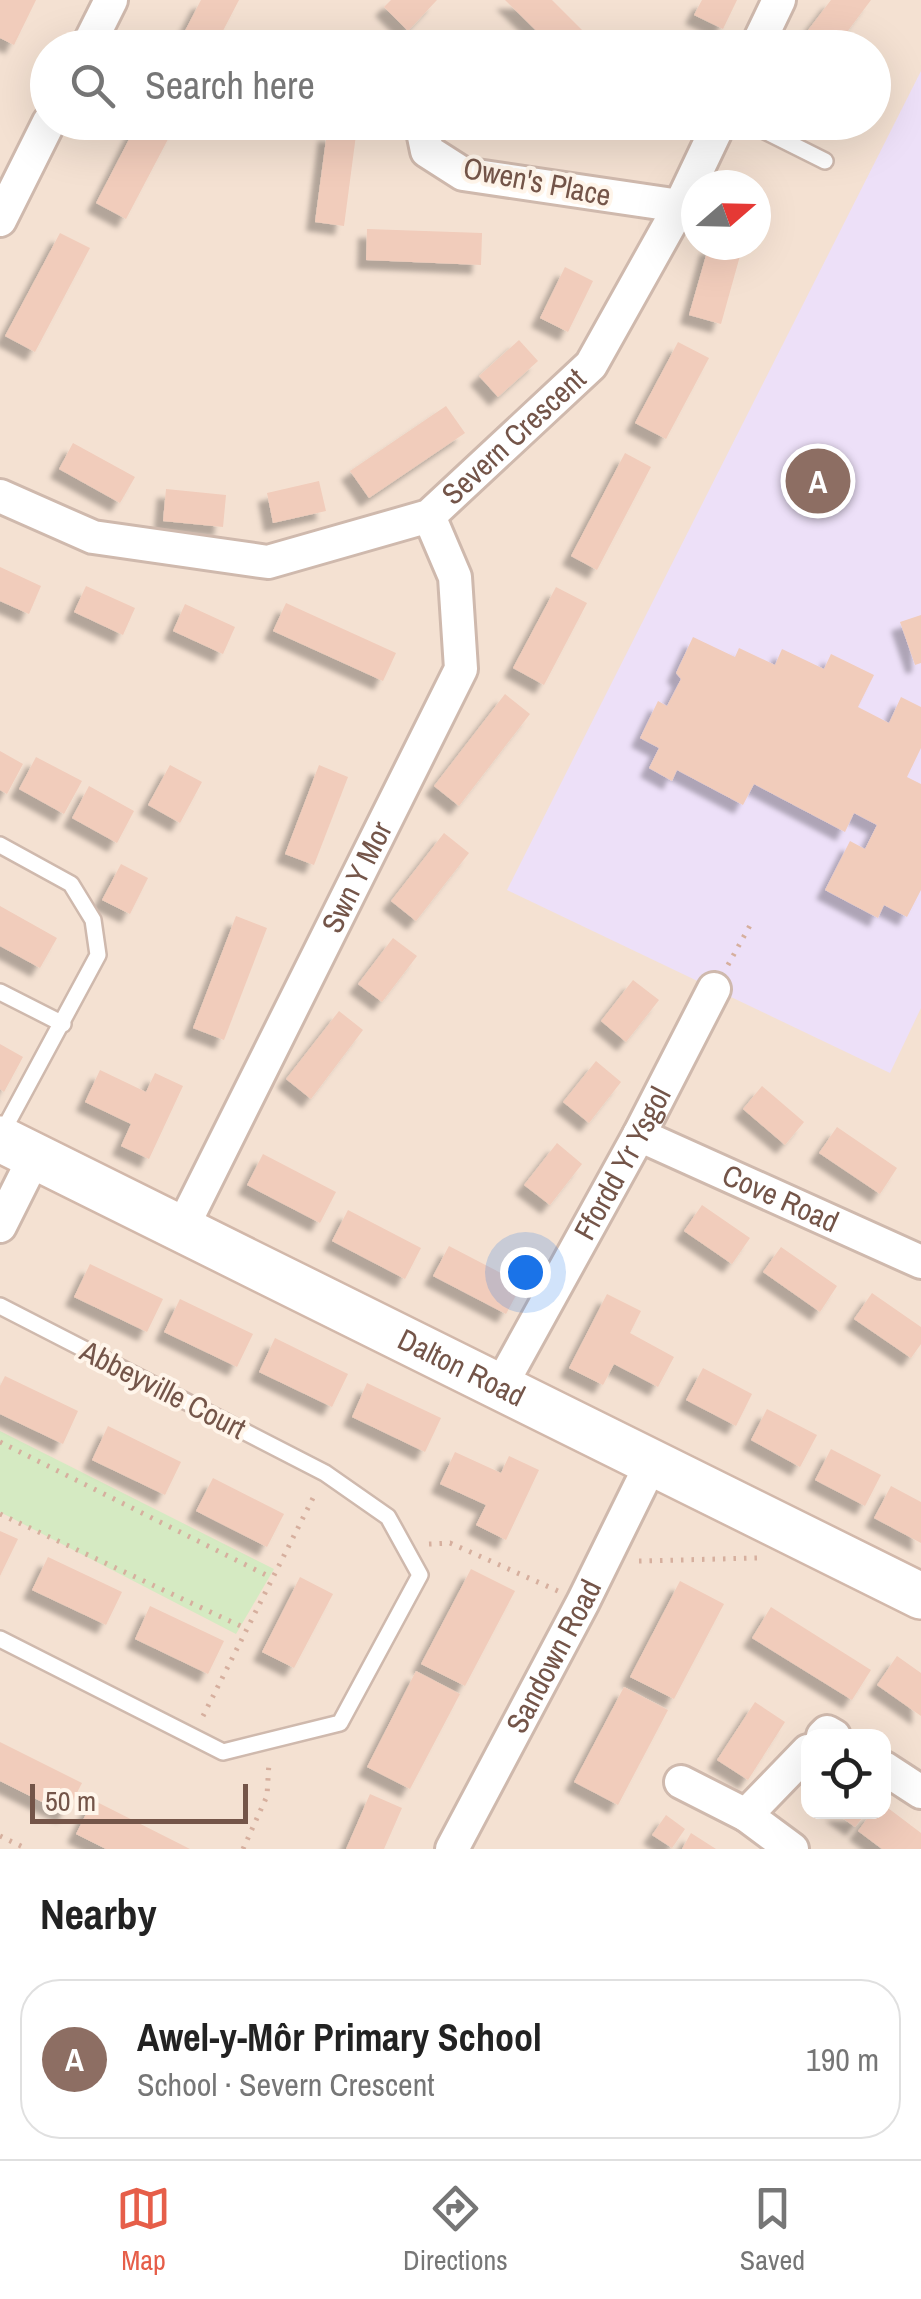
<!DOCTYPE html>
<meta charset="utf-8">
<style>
body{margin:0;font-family:"Archivo Narrow",sans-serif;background:#f6f6f6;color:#222}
.controls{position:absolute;right:30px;bottom:30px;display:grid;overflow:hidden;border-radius:20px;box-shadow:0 10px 40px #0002}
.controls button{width:90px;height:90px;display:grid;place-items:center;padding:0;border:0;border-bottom:2px solid #e0e0e0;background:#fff;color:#222;font:50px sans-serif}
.compass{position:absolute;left:681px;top:170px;width:90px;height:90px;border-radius:50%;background:#fff;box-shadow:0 10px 40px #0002;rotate:70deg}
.scale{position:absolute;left:30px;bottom:25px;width:218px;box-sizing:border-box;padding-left:10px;border:5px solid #745549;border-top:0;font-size:28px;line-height:35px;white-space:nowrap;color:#745549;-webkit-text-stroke:8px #fff5ea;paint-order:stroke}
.you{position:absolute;left:525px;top:1272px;width:35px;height:35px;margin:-25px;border:8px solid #fff;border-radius:50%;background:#1a73e8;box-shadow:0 0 0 15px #1a73e833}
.badge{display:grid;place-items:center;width:65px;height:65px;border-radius:50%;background:#e65e49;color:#fff;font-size:32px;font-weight:700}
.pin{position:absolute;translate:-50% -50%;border:5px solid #fff;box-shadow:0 2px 10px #0006}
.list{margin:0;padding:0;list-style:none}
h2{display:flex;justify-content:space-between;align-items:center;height:130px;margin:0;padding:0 40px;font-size:42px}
h2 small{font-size:32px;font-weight:400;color:#767676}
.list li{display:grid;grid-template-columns:65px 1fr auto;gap:30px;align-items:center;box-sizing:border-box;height:160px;margin:0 20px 20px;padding:0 20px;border:2px solid #e0e0e0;border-radius:40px}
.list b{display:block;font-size:38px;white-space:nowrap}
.list p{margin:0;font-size:32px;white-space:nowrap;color:#767676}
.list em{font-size:32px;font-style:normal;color:#767676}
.icon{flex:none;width:55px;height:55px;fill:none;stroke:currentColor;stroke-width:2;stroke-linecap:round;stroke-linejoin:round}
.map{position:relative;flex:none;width:921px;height:1849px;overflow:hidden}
.search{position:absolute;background:#fff;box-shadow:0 10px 40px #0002;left:30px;right:30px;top:30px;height:110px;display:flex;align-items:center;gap:25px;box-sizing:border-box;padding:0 35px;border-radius:55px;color:#767676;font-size:38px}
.sheet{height:310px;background:#fff}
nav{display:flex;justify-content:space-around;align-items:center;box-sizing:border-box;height:140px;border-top:2px solid #e0e0e0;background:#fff;font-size:28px;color:#767676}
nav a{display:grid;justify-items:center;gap:5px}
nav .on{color:#e65e49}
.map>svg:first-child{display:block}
.residential{fill:#f4e1d2;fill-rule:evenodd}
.education{fill:#ede0f8}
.green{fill:#d5eac2}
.building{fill:#f1ccbb;filter:url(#shadow)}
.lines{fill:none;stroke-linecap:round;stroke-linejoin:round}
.lane-casing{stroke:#cfb9ad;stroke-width:20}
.street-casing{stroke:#cfb9ad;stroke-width:38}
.secondary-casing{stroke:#d2b8aa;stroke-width:50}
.path{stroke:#d6af9e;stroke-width:5;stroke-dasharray:2.5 8;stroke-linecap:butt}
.lane{stroke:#fff;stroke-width:15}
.street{stroke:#fff;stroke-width:32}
.secondary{stroke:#fff;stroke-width:45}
.labels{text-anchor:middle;stroke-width:8;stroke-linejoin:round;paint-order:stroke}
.street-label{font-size:30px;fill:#745549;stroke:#fff5ea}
</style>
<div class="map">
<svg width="921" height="1849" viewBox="0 0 921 1849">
<defs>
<filter id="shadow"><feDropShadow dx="-9" dy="9" stdDeviation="2.5" flood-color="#0004"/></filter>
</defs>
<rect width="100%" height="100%" fill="#fcf0e3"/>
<path class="residential" d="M 0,0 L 921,0 L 921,1849 L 0,1849 ZM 48,48 L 874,48 L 874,122 L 48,122 ZM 696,185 L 756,185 L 756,245 L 696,245 ZM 808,1736 L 884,1736 L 884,1812 L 808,1812 Z"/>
<path class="education" d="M 921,71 L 921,1008 L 890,1073 L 507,890 Z"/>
<path class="green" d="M 0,1431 L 274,1569 L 236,1634 L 0,1512 Z"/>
<g class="building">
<path d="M 0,0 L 36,0 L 14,45 L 0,38 Z"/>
<path d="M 201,0 L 239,0 L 214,48 L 176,48 Z"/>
<path d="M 391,0 L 437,0 L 408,31 L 384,7 Z"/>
<path d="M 505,0 L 552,0 L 595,43 L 591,48 L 554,48 Z"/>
<path d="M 702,0 L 737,0 L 723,29 L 694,15 Z"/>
<path d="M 831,0 L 871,0 L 835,48 L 814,48 L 802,38 Z"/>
<path d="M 138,122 L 177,122 L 126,219 L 96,203 Z"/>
<path d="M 327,132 L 356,135 L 344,226 L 315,222 Z"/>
<path d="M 367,229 L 482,233 L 481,265 L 366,260 Z"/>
<path d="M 60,233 L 90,248 L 35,352 L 5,336 Z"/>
<path d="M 709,245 L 743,245 L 721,324 L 689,315 Z"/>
<path d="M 565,267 L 593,281 L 568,332 L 540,318 Z"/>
<path d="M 519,340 L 538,361 L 498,397 L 479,376 Z"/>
<path d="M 678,342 L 709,358 L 666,439 L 635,423 Z"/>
<path d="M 446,406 L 465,433 L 369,498 L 350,471 Z"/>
<path d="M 73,443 L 135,477 L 120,503 L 59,469 Z"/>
<path d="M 625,453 L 651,467 L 597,570 L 571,556 Z"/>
<path d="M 319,481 L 326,511 L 273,523 L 267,493 Z"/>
<path d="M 166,489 L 226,495 L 223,527 L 163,521 Z"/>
<path d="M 0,567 L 41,586 L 29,614 L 0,601 Z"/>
<path d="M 86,586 L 135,608 L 123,635 L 74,612 Z"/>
<path d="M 556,587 L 587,603 L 544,685 L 513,668 Z"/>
<path d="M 286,603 L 396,653 L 383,681 L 273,631 Z"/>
<path d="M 185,604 L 235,627 L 223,654 L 173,631 Z"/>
<path d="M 921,615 L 921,663 L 915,665 L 900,622 Z"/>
<path d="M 693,637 L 735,657 L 739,648 L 775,665 L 782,649 L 824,669 L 831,654 L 874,675 L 858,707 L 889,723 L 901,697 L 921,707 L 921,748 L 907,777 L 921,784 L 921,890 L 907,917 L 884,905 L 878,918 L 825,890 L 850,841 L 865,849 L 877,825 L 854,813 L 845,832 L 754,784 L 743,805 L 677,770 L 672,781 L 649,768 L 659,748 L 640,738 L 658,701 L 667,706 L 681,679 L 676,673 Z"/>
<path d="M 505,694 L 530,714 L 459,806 L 434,786 Z"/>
<path d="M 0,751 L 23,764 L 7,794 L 0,790 Z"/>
<path d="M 36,757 L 82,781 L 64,814 L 19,789 Z"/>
<path d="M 170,765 L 202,782 L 180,823 L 148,805 Z"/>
<path d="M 319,765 L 348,777 L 314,865 L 285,854 Z"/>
<path d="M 89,786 L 134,811 L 117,843 L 72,818 Z"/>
<path d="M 444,833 L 469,853 L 416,921 L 391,901 Z"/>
<path d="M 121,864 L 148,878 L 130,914 L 102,900 Z"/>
<path d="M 0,906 L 57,938 L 40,968 L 0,946 Z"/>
<path d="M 236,916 L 267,928 L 224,1040 L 193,1028 Z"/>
<path d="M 393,938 L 417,956 L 382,1002 L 358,984 Z"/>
<path d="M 633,980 L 659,1000 L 626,1042 L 601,1021 Z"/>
<path d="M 339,1011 L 363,1030 L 311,1099 L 286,1079 Z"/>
<path d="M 0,1044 L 23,1057 L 4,1092 L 0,1089 Z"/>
<path d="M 596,1061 L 621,1082 L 589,1123 L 563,1102 Z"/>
<path d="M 100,1070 L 146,1092 L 155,1073 L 183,1086 L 149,1159 L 121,1146 L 131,1124 L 85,1102 Z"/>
<path d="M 762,1086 L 804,1122 L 785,1145 L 743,1109 Z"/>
<path d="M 837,1127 L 897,1168 L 880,1194 L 819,1153 Z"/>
<path d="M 557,1143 L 582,1164 L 550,1205 L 524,1185 Z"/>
<path d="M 263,1154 L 336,1192 L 320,1223 L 247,1185 Z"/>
<path d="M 702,1205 L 750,1238 L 732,1264 L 684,1231 Z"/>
<path d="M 348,1210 L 421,1248 L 405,1279 L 332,1241 Z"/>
<path d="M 449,1246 L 522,1284 L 506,1314 L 433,1276 Z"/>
<path d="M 781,1247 L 837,1286 L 820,1312 L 763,1272 Z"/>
<path d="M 90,1264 L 163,1299 L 147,1332 L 74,1297 Z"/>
<path d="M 872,1293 L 921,1327 L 921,1344 L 911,1358 L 854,1319 Z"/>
<path d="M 607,1294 L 641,1311 L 630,1333 L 674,1357 L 658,1387 L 614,1364 L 603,1385 L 569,1368 Z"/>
<path d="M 180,1299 L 253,1334 L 237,1367 L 164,1332 Z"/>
<path d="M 275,1338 L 348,1374 L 332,1407 L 259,1372 Z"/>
<path d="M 703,1368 L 752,1394 L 736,1426 L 686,1400 Z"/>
<path d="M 5,1376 L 78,1411 L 63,1444 L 0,1414 L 0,1386 Z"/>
<path d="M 367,1383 L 441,1418 L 425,1452 L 352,1417 Z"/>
<path d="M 767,1409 L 817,1435 L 800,1467 L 751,1440 Z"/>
<path d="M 108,1426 L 181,1462 L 165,1495 L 92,1460 Z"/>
<path d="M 831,1449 L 881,1475 L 865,1506 L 815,1480 Z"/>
<path d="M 455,1452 L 501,1473 L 509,1456 L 539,1470 L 506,1540 L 476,1525 L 486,1505 L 440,1484 Z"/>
<path d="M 213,1478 L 284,1514 L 267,1547 L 196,1511 Z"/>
<path d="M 891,1486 L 921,1502 L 921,1543 L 874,1518 Z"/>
<path d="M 0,1531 L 18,1539 L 0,1576 Z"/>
<path d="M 48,1557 L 122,1592 L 106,1625 L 32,1590 Z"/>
<path d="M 471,1569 L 515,1591 L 465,1686 L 421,1664 Z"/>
<path d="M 300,1577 L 333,1594 L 294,1668 L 262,1652 Z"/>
<path d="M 680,1581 L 724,1604 L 674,1699 L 630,1677 Z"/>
<path d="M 150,1606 L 224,1641 L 208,1674 L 135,1639 Z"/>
<path d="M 771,1607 L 871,1670 L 852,1700 L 752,1638 Z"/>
<path d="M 897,1656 L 921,1673 L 921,1716 L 877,1685 Z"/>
<path d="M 416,1671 L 460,1694 L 410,1789 L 367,1767 Z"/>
<path d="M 624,1687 L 668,1710 L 618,1805 L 574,1782 Z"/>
<path d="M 755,1702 L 785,1722 L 748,1780 L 717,1760 Z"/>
<path d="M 0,1742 L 82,1783 L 66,1814 L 0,1781 Z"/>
<path d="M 370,1794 L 402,1808 L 384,1849 L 346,1849 Z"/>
<path d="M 93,1800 L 190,1849 L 106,1849 L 76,1834 Z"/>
<path d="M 884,1805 L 921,1833 L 921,1849 L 882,1849 L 858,1831 L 872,1812 L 884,1812 Z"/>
<path d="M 834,1812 L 867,1812 L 855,1827 Z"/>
<path d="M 666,1815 L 685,1829 L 672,1848 L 652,1835 Z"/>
<path d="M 691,1833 L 716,1849 L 682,1849 Z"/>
</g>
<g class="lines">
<g class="lane-casing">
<g id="lane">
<path d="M 747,122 L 825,161"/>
<path d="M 0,845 L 71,884 L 93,920 L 98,955 L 2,1133"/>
<path d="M 0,992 L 63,1024"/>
<path d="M 0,1306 L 325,1473 L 388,1517 L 420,1575 L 340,1723 L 223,1752 L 0,1639"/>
</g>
</g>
<g class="street-casing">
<g id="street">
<path d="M 87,48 L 111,0"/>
<path d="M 756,48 L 779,0"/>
<path d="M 421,122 L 427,151 L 463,174 L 680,206"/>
<path d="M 0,220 L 49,122"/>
<path id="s1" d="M 0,496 L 93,537 L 268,562 L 429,516 L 591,365 L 680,206 L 720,122"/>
<path id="s2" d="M 639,1135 L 921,1262"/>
<path d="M 0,1226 L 34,1158"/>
<path id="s3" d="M 182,1228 L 461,669 L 455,577 L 429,516"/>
<path id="s4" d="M 500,1387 L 639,1135 L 714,989"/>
<path d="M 823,1736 L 827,1732 L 834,1736"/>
<path d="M 884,1768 L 921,1792"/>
<path d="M 681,1782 L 746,1815"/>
<path id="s5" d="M 452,1849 L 583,1602 L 652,1462"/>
<path d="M 792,1849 L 746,1815 L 808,1751"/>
</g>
</g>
<g class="secondary-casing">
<g id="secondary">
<path id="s6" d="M 0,1139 L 921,1596"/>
</g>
</g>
<g class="path">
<path d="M 728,965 L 753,920"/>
<path d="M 0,1442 L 272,1578"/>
<path d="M 0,1514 L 247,1629"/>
<path d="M 429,1544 L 450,1543 L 558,1591"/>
<path d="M 639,1561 L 758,1558"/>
<path d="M 203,1716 L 315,1494"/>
<path d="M 0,1836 L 27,1849"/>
<path d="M 243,1849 L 267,1796 L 269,1762"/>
</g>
<use href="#lane" class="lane"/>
<use href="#street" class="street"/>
<use href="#secondary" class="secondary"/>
</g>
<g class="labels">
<g class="street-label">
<text transform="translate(537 182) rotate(11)" y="10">Owen's Place</text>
<text dy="10" stroke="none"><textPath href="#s1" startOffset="562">Severn Crescent</textPath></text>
<text dy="10" stroke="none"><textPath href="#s3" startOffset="392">Swn Y Mor</textPath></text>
<text dy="10" stroke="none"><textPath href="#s4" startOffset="255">Ffordd Yr Ysgol</textPath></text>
<text dy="10" stroke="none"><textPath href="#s2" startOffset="155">Cove Road</textPath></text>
<text dy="10" stroke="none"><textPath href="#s6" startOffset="515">Dalton Road</textPath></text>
<text transform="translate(163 1390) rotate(27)" y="10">Abbeyville Court</text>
<text dy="10" stroke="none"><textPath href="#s5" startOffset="218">Sandown Road</textPath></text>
</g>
</g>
</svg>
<div class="controls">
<button><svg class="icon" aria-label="locate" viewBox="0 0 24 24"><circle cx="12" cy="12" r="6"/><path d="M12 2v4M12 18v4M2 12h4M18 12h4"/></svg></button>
</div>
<svg class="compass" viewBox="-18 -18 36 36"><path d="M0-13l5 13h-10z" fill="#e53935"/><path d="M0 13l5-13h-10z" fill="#767676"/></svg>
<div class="scale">50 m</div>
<div class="you"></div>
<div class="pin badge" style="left:818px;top:481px;background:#8d6e63">A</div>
<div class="search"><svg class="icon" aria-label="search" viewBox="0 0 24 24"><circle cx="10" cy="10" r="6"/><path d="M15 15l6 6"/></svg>Search here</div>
</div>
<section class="sheet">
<h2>Nearby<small></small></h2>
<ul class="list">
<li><span class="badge" style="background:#8d6e63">A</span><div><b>Awel-y-Môr Primary School</b><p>School · Severn Crescent</p></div><em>190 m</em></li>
</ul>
</section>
<nav>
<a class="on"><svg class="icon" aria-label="map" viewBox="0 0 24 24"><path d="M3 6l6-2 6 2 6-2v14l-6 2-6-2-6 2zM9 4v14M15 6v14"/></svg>Map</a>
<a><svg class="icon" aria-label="directions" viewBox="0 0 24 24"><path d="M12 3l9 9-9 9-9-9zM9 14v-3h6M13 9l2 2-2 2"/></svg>Directions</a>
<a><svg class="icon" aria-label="saved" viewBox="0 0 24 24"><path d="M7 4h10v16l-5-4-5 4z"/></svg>Saved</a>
</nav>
